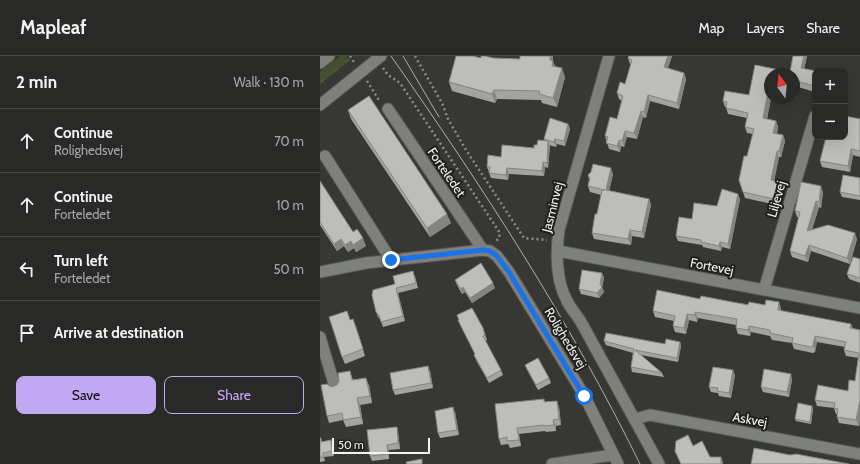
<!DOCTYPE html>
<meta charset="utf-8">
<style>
body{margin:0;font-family:Cabin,sans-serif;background:#31322f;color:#f1f3f6}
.controls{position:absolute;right:12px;top:12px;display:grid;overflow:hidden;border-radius:8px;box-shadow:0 4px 16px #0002}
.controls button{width:36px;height:36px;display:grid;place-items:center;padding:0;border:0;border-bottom:1px solid #454644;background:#292a27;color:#f1f3f6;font:20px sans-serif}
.compass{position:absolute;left:444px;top:12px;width:36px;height:36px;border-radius:50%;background:#292a27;box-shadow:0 4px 16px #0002;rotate:345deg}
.scale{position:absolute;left:12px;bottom:10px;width:98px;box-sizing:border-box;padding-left:4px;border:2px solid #f2f3f0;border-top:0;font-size:11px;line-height:14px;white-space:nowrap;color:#f2f3f0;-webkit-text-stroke:3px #1f1f1d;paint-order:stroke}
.stop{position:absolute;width:12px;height:12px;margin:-9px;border:3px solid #1a73e8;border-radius:50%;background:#fff}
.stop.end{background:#1a73e8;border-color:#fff;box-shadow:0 1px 4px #0008}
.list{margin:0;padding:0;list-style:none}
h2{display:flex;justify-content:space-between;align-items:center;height:52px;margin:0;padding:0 16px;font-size:17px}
h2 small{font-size:13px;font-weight:400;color:#a5a7a7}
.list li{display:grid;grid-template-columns:26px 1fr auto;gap:12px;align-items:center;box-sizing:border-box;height:64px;padding:0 16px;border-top:1px solid #454644}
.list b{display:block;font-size:15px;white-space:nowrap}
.list p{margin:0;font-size:13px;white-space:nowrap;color:#a5a7a7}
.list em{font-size:13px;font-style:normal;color:#a5a7a7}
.actions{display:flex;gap:8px;padding:12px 16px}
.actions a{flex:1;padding:9px 0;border:1px solid #c1a8f3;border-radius:8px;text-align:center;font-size:14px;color:#c1a8f3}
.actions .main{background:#c1a8f3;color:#111}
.icon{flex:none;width:22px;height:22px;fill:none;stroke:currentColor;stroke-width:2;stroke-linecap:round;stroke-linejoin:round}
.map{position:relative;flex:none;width:540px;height:408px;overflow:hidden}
header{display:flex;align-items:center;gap:24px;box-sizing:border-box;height:56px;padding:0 20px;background:#292a27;border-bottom:1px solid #454644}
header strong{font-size:19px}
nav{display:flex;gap:22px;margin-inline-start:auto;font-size:14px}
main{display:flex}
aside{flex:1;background:#292a27}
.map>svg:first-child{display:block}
.grass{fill:url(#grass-tufts)}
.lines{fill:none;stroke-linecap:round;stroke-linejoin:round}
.minor-casing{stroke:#555653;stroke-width:13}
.tertiary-casing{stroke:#555653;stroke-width:13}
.path{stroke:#8c8d8a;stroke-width:2.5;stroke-dasharray:2 3;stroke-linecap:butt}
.minor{stroke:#7e807b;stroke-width:11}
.tertiary{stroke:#7e807b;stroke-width:11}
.tram{stroke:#afb0ad;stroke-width:1}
.wall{fill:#a3a39f}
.shaded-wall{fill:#848582}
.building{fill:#bdbeb9;stroke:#848582}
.route{stroke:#1a73e8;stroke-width:5}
.labels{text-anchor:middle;stroke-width:4;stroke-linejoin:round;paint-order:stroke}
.street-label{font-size:13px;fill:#f2f3f0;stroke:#1f1f1d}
</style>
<header>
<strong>Mapleaf</strong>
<nav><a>Map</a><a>Layers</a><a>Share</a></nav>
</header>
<main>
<aside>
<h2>2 min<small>Walk · 130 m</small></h2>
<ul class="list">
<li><svg class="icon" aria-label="ahead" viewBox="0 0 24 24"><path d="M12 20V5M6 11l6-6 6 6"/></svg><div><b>Continue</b><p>Rolighedsvej</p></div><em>70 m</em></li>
<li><svg class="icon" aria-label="ahead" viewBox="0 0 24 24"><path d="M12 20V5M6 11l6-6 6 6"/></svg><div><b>Continue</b><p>Forteledet</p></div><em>10 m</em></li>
<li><svg class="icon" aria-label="left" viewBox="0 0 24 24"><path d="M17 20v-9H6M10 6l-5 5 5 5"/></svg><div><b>Turn left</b><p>Forteledet</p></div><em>50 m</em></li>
<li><svg class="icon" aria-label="arrive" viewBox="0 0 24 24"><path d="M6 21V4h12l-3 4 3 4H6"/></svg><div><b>Arrive at destination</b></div></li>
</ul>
<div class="actions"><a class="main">Save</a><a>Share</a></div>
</aside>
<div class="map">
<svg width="540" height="408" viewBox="0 0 540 408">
<defs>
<pattern id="grass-tufts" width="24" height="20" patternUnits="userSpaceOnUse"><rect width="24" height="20" fill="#464e30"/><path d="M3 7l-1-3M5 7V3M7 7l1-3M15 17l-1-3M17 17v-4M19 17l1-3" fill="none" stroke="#61684e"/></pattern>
</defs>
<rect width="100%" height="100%" fill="#373834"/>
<path class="grass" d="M 20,0 L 26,0 L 30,4 L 0,28 L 0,16 Z"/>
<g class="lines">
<g class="minor-casing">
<g id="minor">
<path d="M 289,0 L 239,174 C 236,196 236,225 247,245 C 251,253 257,259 261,266 L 339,408"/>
<path d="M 0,7 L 9,0"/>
<path d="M 68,53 L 163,194"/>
<path d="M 5,100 L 71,204"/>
<path d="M 238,195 L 540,252"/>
<path d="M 0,216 L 46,207 L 163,194 L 170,195 L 177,200 L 189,216 L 264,339 L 298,408"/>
<path d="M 444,234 L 495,60"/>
<path d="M 0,281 L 15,331"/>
<path d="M 315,363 L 330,359 L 540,398"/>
<path d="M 232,408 L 293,399"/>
</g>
</g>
<g class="tertiary-casing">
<path id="tertiary" d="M 0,49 L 61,0"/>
</g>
<g class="path">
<path d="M 30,0 L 35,8"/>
<path d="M 95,0 L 122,47 L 128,63 L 146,94 L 204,182 L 227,184"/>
<path d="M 63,12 L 68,19 L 80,27 L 180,177 L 179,182 L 176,185"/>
<path d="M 47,25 L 60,46"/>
</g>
<use href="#minor" class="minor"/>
<use href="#tertiary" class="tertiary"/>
<g class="tram">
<path d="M 71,0 C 162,130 250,265 320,408"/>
<path d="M 83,0 L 119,61"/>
</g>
</g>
<g class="wall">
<path d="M 352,0 L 348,12 L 364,17 L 366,23 L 359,53 L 330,45 L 326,62 L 323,61 L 317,83 L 307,81 L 304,91 L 301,90 L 300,96 L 289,93 L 285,80 L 297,63 L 302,45 L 299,43 L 297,37 L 305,28 L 311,9 L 310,8 L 308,2 Z"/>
<path d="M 473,0 L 487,0 L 484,13 L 496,15 L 495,15 L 495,36 L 478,31 L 476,42 L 474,41 L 474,18 L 450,18 L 450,42 L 451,42 L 447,63 L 456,65 L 458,71 L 457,78 L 463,79 L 465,85 L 461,101 L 459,101 L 454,125 L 460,126 L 462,132 L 460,142 L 458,141 L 456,149 L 425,142 L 419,124 L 424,100 L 427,100 L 433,78 L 427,77 L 425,71 L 427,62 L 408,58 L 406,51 L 405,51 L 403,45 L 405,35 L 429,39 L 435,9 L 470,16 Z"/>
<path d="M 161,2 L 233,6 L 235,10 L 245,21 L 237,51 L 222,47 L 221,44 L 177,43 L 175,47 L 132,35 L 129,26 Z"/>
<path d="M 28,54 L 131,167 L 110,181 L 31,63 Z"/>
<path d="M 540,63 L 540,101 L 533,99 L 530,116 L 502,111 L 500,105 Z"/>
<path d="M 248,68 L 250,73 L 245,90 L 237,88 L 236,91 L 229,89 L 230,90 L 228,112 L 225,111 L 224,120 L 189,118 L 188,124 L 171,122 L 167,111 L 181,101 L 214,92 L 217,89 L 225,85 L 224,83 Z"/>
<path d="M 293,118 L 289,135 L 329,143 L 331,149 L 324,182 L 312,180 L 311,189 L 274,183 L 272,177 L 277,158 L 281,139 L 270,136 L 268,130 L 269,124 L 268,119 Z"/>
<path d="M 540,122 L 540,144 L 522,141 L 520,136 Z"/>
<path d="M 0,125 L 33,176 L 46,190 L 36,196 L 34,192 L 28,196 L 24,190 L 17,195 L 0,169 Z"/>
<path d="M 503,136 L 501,152 L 499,151 L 492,173 L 537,183 L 530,208 L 491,195 L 488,206 L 472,201 L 470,195 L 479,162 L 477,161 L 475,155 Z"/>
<path d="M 420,143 L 410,193 L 402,191 L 401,195 L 383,191 L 382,189 L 358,185 L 356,180 L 372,163 L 397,150 Z"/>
<path d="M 540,203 L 540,227 L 529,223 L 527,218 Z"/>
<path d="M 282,217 L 284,222 L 282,231 L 284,236 L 279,242 L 261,238 L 259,233 Z"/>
<path d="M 95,220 L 98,232 L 78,237 L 85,265 L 63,271 L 60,263 L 58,261 L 56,256 L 75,228 Z"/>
<path d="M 135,224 L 175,232 L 152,247 L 145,236 L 142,238 L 137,229 Z"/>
<path d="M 380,243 L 461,252 L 461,255 L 531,268 L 533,273 L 540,274 L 540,363 L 539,370 L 519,367 L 517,361 L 518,358 L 516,358 L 514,352 L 497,350 L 495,344 L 528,335 L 535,325 L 539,302 L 526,300 L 524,294 L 525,291 L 497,286 L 495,296 L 493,297 L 474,293 L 472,287 L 452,284 L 450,280 L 431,276 L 430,280 L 418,278 L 416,272 L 416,269 L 378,262 L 377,266 L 369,264 L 366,278 L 355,276 L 353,270 L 354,265 L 335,261 L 333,255 Z"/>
<path d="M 137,259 L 163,272 L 167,284 L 165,285 L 181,314 L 183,319 L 169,327 L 156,304 L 154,299 L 155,298 L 140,269 L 138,264 L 139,264 Z"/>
<path d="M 31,264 L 36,270 L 45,300 L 25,308 L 22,301 Z"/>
<path d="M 284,285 L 345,288 L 360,286 L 361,290 L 358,306 L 321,299 L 342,317 L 344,321 L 312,316 L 311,311 L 313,297 L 286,289 Z"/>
<path d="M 205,309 L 229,322 L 231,327 L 218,334 L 207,314 Z"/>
<path d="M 30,315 L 33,324 L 49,329 L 52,347 L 40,349 L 43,368 L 26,371 L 23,364 L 9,367 L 7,360 L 17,329 Z"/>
<path d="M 110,315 L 113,332 L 75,339 L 73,334 Z"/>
<path d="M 415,319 L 411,342 L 399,340 L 398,337 L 391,336 L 389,331 Z"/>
<path d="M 472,323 L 469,341 L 443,336 L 441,331 Z"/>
<path d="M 224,343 L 225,346 L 239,351 L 241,369 L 236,370 L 236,375 L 226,376 L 225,375 L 199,378 L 201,390 L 190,392 L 188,388 L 181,389 L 179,383 Z"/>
<path d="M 493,352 L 491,368 L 476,365 L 475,363 Z"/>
<path d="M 135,356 L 139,379 L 120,382 L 118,377 Z"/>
<path d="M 78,376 L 80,393 L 69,394 L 69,403 L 52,405 L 50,400 Z"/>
<path d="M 0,382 L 1,382 L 2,386 L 11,384 L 12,389 L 14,400 L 4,401 L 5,405 L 0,406 Z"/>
</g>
<g class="shaded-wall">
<path d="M 230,0 L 233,0 L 233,6 L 236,14 L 236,19 L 230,4 Z"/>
<path d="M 348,0 L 352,0 L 346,17 L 344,11 Z"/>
<path d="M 484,0 L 487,0 L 483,19 L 481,12 Z"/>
<path d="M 242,12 L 245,21 L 237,51 L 233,42 Z"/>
<path d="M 364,17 L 366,23 L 359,53 L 357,47 Z"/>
<path d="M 476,25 L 478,31 L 476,42 L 474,36 Z"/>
<path d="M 449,31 L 450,33 L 450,42 L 451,42 L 446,68 L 443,62 Z"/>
<path d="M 174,34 L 177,43 L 175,47 L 172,38 Z"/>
<path d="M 328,39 L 330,45 L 326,62 L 324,56 Z"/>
<path d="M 321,55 L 323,61 L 317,83 L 314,77 Z"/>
<path d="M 456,65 L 458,71 L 456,83 L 453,77 Z"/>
<path d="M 248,68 L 250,73 L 245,90 L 244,85 Z"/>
<path d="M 305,75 L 307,81 L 304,91 L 302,85 Z"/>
<path d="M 463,79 L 465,85 L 461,101 L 459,95 Z"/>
<path d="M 235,83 L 237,88 L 236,91 L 234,86 Z"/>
<path d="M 299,84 L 301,90 L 300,96 L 297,90 Z"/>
<path d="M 228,85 L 230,90 L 228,112 L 227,107 Z"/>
<path d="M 531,93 L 533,99 L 530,116 L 528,110 Z"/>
<path d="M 457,95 L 459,101 L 453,130 L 451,124 Z"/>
<path d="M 223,106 L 225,111 L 224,120 L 222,115 Z"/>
<path d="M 187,112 L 189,118 L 188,124 L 186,119 Z"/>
<path d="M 291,112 L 293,118 L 288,140 L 286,134 Z"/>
<path d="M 460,126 L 462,132 L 460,142 L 458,136 Z"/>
<path d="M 501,130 L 503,136 L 501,152 L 499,146 Z"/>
<path d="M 455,135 L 458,141 L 456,149 L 454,143 Z"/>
<path d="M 418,138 L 420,143 L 410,193 L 408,188 Z"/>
<path d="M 329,143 L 331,149 L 324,182 L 322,176 Z"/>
<path d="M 496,145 L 499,151 L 490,181 L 487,175 Z"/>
<path d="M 127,158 L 131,167 L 110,181 L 107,172 Z"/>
<path d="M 310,174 L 312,180 L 311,189 L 308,183 Z"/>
<path d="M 535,177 L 537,183 L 530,208 L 527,202 Z"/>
<path d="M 43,182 L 46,190 L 36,196 L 33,189 Z"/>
<path d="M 21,183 L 24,190 L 17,195 L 14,188 Z"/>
<path d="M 31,185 L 34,192 L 28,196 L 25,189 Z"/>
<path d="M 400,186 L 402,191 L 401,195 L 399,190 Z"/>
<path d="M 489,189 L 491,195 L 488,206 L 485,200 Z"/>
<path d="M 282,217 L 284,222 L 282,232 L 282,231 L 284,236 L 279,242 L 277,237 L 280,228 Z"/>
<path d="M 173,227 L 175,232 L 152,247 L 150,242 Z"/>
<path d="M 143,231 L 145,236 L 142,238 L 141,233 Z"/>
<path d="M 76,232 L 78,237 L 85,265 L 83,260 Z"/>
<path d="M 459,246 L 461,252 L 460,260 L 458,254 Z"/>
<path d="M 375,256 L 378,262 L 377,266 L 375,259 Z"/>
<path d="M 367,258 L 369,264 L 366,278 L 364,272 Z"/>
<path d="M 531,268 L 533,274 L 530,272 Z"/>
<path d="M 429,270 L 431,276 L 430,280 L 428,274 Z"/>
<path d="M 495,280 L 497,286 L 495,296 L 493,289 Z"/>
<path d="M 360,286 L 361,290 L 358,306 L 357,302 Z"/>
<path d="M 108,310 L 110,315 L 113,332 L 111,327 Z"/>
<path d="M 413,314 L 415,319 L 411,342 L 409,337 Z"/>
<path d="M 471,318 L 472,323 L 469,341 L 467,336 Z"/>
<path d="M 46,322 L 49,329 L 52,347 L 50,340 Z"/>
<path d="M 37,342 L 40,349 L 43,368 L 41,361 Z"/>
<path d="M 540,344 L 540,363 L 539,370 L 536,364 Z"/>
<path d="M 237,345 L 239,351 L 241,369 L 239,363 Z"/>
<path d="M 492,350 L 493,352 L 491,368 L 490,366 Z"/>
<path d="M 133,351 L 135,356 L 139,379 L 137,374 Z"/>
<path d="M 233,364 L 236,370 L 236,375 L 234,369 Z"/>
<path d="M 77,371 L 78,376 L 80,393 L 78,387 Z"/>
<path d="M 197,372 L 199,378 L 201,390 L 199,384 Z"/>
<path d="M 11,384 L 12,389 L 14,400 L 12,395 Z"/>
<path d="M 67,389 L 69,394 L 69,403 L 68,398 Z"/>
<path d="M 401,401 L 403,406 L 403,408 L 401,408 Z"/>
</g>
<g class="building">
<path d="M 136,0 L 153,0 L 161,2 L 161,0 L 165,0 L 173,2 L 200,3 L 200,0 L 230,0 L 230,4 L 233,5 L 232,10 L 242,12 L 233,42 L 219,38 L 220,35 L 174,34 L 172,38 L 129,26 Z"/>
<path d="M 309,0 L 348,0 L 344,11 L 364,17 L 357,47 L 328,39 L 324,56 L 321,55 L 314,77 L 305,75 L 302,85 L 299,84 L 297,90 L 286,87 L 288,81 L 285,80 L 290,61 L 297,63 L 303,40 L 297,37 L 300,26 L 305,28 L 312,4 L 308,2 Z"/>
<path d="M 473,0 L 484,0 L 481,12 L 496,15 L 495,15 L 495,30 L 476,25 L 474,36 L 474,18 L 450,18 L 450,31 L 449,31 L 443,62 L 456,65 L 453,77 L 463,79 L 459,95 L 457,95 L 451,124 L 460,126 L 458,136 L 455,135 L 454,143 L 423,136 L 419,124 L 424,100 L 427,100 L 434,73 L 425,71 L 428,57 L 406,52 L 407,46 L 403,45 L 405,35 L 429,39 L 435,9 L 470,16 Z"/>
<path d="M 49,40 L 127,158 L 107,172 L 28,54 Z"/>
<path d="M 525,60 L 540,63 L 540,95 L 531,93 L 528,110 L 500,105 L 506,81 L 525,81 Z"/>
<path d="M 230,62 L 248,68 L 244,85 L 235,83 L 234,86 L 224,83 Z"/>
<path d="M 218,84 L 228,85 L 227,107 L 223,106 L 222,115 L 187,112 L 186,119 L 169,117 L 170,111 L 167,111 L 168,99 L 181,101 L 182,89 L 214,92 L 214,89 L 217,89 Z"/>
<path d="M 273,108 L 291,112 L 286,134 L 329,143 L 322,176 L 310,174 L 308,183 L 272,177 L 275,158 L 277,158 L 282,134 L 285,134 L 268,130 L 270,122 L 268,119 L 271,116 Z"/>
<path d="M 523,119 L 540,122 L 540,140 L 520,136 Z"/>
<path d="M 0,125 L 33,176 L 37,173 L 43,182 L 33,189 L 31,185 L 25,189 L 21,183 L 14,188 L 0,166 Z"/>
<path d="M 481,126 L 501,130 L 499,146 L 496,145 L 487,175 L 508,169 L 535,177 L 527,202 L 489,189 L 485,200 L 470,195 L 480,156 L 475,155 Z"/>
<path d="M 402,133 L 418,138 L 408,188 L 400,186 L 399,190 L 381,186 L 381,184 L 356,180 L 359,161 L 372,163 L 374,147 L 397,150 Z"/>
<path d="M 533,201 L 540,203 L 540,222 L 527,218 Z"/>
<path d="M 161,207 L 173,227 L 150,242 L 143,231 L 141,233 L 135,224 Z"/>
<path d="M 262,214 L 282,217 L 280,228 L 282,231 L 277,237 L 259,233 Z"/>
<path d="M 93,215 L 96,227 L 76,232 L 83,260 L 61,266 L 59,259 L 56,256 L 52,239 L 53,234 L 75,228 L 73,220 Z"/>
<path d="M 337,234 L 380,243 L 381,240 L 428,249 L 429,246 L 445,249 L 446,244 L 459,246 L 458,254 L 531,268 L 530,272 L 540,274 L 540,344 L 536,364 L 517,361 L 518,353 L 514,352 L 515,347 L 495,344 L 498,329 L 528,335 L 529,324 L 535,325 L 539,297 L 524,294 L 526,286 L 495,280 L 493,289 L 491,291 L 472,287 L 473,282 L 450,277 L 450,274 L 429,270 L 428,274 L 416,272 L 417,263 L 375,256 L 375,259 L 367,258 L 364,272 L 353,270 L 355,260 L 333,255 Z"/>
<path d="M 152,252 L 163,272 L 165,279 L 163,280 L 181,314 L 167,322 L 154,299 L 155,298 L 138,264 L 139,264 L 137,259 Z"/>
<path d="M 27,255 L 30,264 L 33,263 L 43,293 L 22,301 L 9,261 Z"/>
<path d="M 286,277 L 345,288 L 346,283 L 360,286 L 357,302 L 315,294 L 342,317 L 311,311 L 314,293 L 284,285 Z"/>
<path d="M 218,302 L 229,322 L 216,329 L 205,309 Z"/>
<path d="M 108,310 L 111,327 L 73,334 L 70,317 Z"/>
<path d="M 393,311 L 413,314 L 409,337 L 397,335 L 398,332 L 389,331 Z"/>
<path d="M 444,313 L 471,318 L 467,336 L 441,331 Z"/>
<path d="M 30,315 L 32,324 L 46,322 L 50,340 L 37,342 L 41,361 L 23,364 L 22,357 L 7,360 L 1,329 L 7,328 L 11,331 L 17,329 L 19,325 L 18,317 Z"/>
<path d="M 224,343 L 224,346 L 237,345 L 239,363 L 233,364 L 234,369 L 223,370 L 223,369 L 197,372 L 199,384 L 187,385 L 187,381 L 179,383 L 175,348 Z"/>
<path d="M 478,347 L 492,350 L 490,366 L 475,363 Z"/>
<path d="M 133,351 L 137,374 L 118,377 L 115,355 Z"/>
<path d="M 77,371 L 78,387 L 67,389 L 68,398 L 50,400 L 47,374 Z"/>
<path d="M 368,379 L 373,390 L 382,385 L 390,401 L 401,401 L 401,408 L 361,408 L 355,395 L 356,385 Z"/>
<path d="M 0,382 L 1,382 L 1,386 L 11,384 L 12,395 L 3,397 L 3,401 L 0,401 Z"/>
<path d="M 434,392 L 470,399 L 476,398 L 529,408 L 431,408 Z"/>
<path d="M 102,403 L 102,408 L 87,408 L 86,406 Z"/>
</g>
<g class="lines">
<path class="route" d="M 71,204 L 163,194 L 170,195 L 177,200 L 189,216 L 264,340"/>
</g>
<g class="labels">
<g class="street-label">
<text transform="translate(127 116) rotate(56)" y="5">Forteledet</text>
<text transform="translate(456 143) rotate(-74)" y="5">Liljevej</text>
<text transform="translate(232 151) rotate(-76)" y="5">Jasminvej</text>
<text transform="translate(392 210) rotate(11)" y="5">Fortevej</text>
<text transform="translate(246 282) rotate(59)" y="5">Rolighedsvej</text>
<text transform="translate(430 363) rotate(10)" y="5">Askvej</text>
</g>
</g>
</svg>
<div class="controls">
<button>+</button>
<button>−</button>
</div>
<svg class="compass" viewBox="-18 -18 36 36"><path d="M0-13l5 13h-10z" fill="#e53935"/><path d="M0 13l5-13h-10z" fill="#a5a7a7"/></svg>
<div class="scale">50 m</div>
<div class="stop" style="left:264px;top:340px"></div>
<div class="stop end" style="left:71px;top:204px"></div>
</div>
</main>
